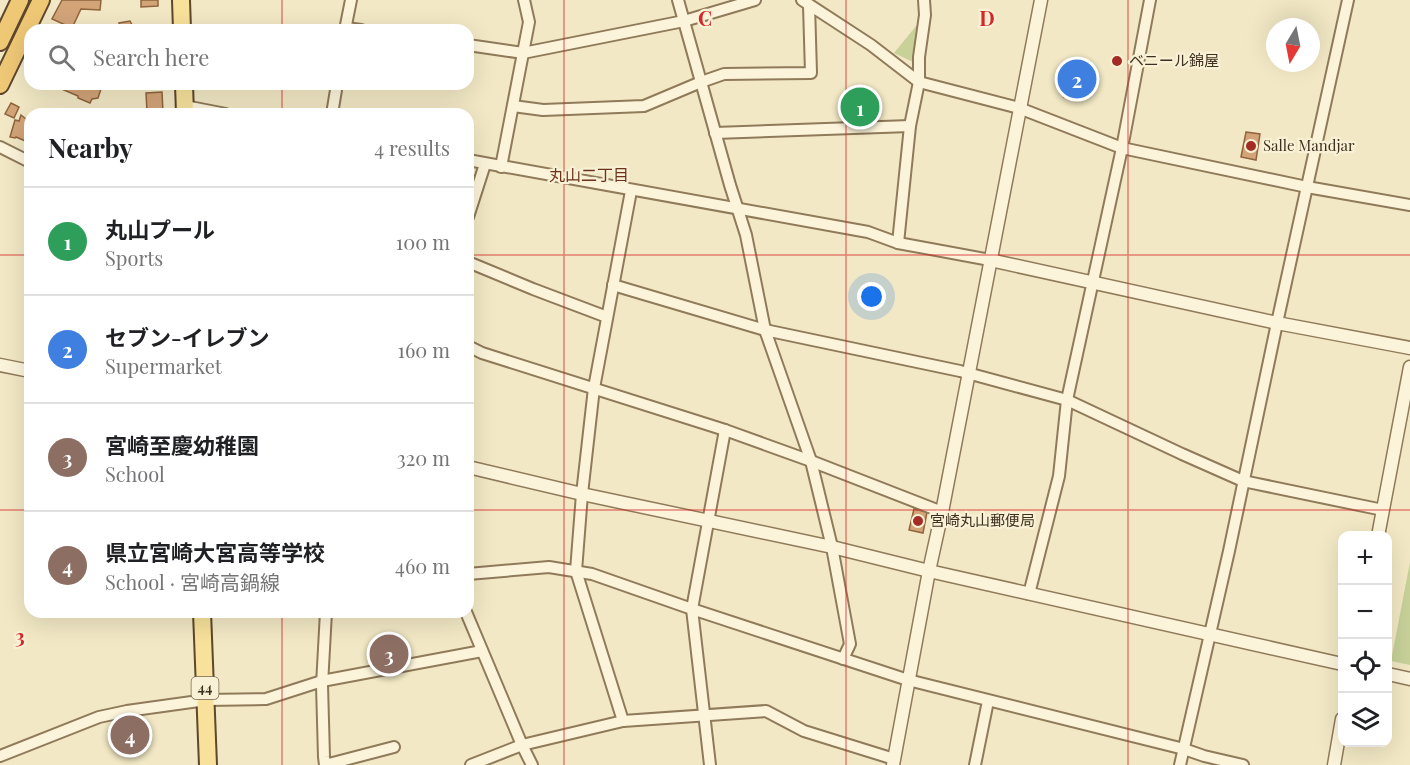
<!DOCTYPE html>
<meta charset="utf-8">
<style>
body{margin:0;font-family:"Playfair Display","Noto Sans JP",serif;background:#f6f6f6;color:#202124}
.controls{position:absolute;right:18px;bottom:18px;display:grid;overflow:hidden;border-radius:12px;box-shadow:0 6px 24px #0002}
.controls button{width:54px;height:54px;display:grid;place-items:center;padding:0;border:0;border-bottom:2px solid #e0e0e0;background:#fff;color:#202124;font:30px sans-serif}
.compass{position:absolute;left:1266px;top:18px;width:54px;height:54px;border-radius:50%;background:#fff;box-shadow:0 6px 24px #0002;rotate:190deg}
.you{position:absolute;left:872px;top:297px;width:21px;height:21px;margin:-15px;border:4px solid #fff;border-radius:50%;background:#1a73e8;box-shadow:0 0 0 9px #1a73e833}
.badge{display:grid;place-items:center;width:39px;height:39px;border-radius:50%;background:#111827;color:#fff;font-size:20px;font-weight:700}
.pin{position:absolute;translate:-50% -50%;border:3px solid #fff;box-shadow:0 2px 6px #0006}
.list{margin:0;padding:0;list-style:none}
h2{display:flex;justify-content:space-between;align-items:center;height:78px;margin:0;padding:0 24px;font-size:26px}
h2 small{font-size:20px;font-weight:400;color:#757577}
.list li{display:grid;grid-template-columns:39px 1fr auto;gap:18px;align-items:center;box-sizing:border-box;height:108px;padding:0 24px;border-top:2px solid #e0e0e0}
.list b{display:block;font-size:22px;white-space:nowrap}
.list p{margin:0;font-size:20px;white-space:nowrap;color:#757577}
.list em{font-size:20px;font-style:normal;color:#757577}
.icon{flex:none;width:33px;height:33px;fill:none;stroke:currentColor;stroke-width:2;stroke-linecap:round;stroke-linejoin:round}
.map{position:relative;flex:none;width:1410px;height:765px;overflow:hidden}
.search{position:absolute;background:#fff;box-shadow:0 6px 24px #0002;left:24px;top:24px;width:450px;height:66px;display:flex;align-items:center;gap:15px;box-sizing:border-box;padding:0 21px;border-radius:18px;color:#757577;font-size:22px}
.panel{position:absolute;background:#fff;box-shadow:0 6px 24px #0002;left:24px;top:108px;width:450px;height:510px;border-radius:18px}
.map>svg:first-child{display:block}
.green{fill:#c7d198}
.building{fill:#d3a478;stroke:#90643d;stroke-width:1.5}
.lines{fill:none;stroke-linecap:round;stroke-linejoin:round}
.minor-casing{stroke:#8f7a59;stroke-width:14}
.tertiary-casing{stroke:#8f7a59;stroke-width:15}
.primary-casing{stroke:#5d472d;stroke-width:20}
.trunk-casing{stroke:#5d472d;stroke-width:20}
.minor{stroke:#fcf4da;stroke-width:10}
.tertiary{stroke:#fcf4da;stroke-width:12}
.primary{stroke:#f7e19b;stroke-width:16}
.trunk{stroke:#efc876;stroke-width:16}
.grid{fill:none;stroke:#d62828;stroke-width:1.5;stroke-opacity:0.55}
.poi-dot{fill:#a32c24;stroke:#f9f1d6;stroke-width:2}
.labels{text-anchor:middle;stroke-width:4.5;stroke-linejoin:round;paint-order:stroke}
.shield{fill:#f9f1d6;stroke:#766a55;stroke-width:1.5}
.shield-label{font-size:14px;font-weight:bold;fill:#3e301e}
.poi-label{font-size:15px;fill:#3e301e;stroke:#f9f1d6;text-anchor:start}
.neighbourhood-label{font-size:16px;fill:#6e321a;stroke:#f9f1d6}
.grid-label{font-size:20px;text-anchor:middle;font-weight:bold;fill:#d62828;stroke:#f9f1d6;stroke-width:4.5;stroke-linejoin:round;paint-order:stroke}
</style>
<div class="map">
<svg width="1410" height="765" viewBox="0 0 1410 765">
<rect width="100%" height="100%" fill="#f2e8c5"/>
<g class="green">
<path d="M 921,20 L 915,63 L 894,53 Z"/>
<path d="M 1410,562 L 1410,665 L 1391,661 Z"/>
</g>
<g class="building">
<path d="M 62,0 L 101,0 L 100,10 L 81,9 L 72,28 L 52,19 Z"/>
<path d="M 141,0 L 158,0 L 158,6 L 141,7 Z"/>
<path d="M 130,21 L 135,30 L 119,30 L 119,23 Z"/>
<path d="M 1071,59 L 1090,62 L 1082,100 L 1064,97 Z"/>
<path d="M 50,84 L 101,84 L 101,89 L 98,98 L 92,99 L 90,103 L 78,98 L 78,96 Z"/>
<path d="M 162,92 L 163,112 L 147,112 L 146,93 Z"/>
<path d="M 11,103 L 19,107 L 14,118 L 5,114 Z"/>
<path d="M 21,115 L 30,122 L 30,143 L 16,137 L 15,138 L 10,137 L 15,120 L 19,121 Z"/>
<path d="M 1246,132 L 1260,134 L 1256,160 L 1241,157 Z"/>
<path d="M 914,509 L 927,512 L 923,533 L 909,530 Z"/>
</g>
<g class="lines">
<g class="minor-casing">
<g id="minor">
<path d="M 678,0 L 730,185 L 746,235 L 765,330 L 811,461 L 832,547 L 850,644 L 843,659"/>
<path d="M 802,0 L 871,45 L 919,82 L 1019,108 L 1122,148 L 1307,187 L 1410,205"/>
<path d="M 346,28 L 361,30"/>
<path d="M 345,30 L 351,0"/>
<path d="M 468,45 L 523,53 L 684,21 L 755,0"/>
<path d="M 185,106 L 226,114"/>
<path d="M 513,106 L 543,110 L 644,106 L 701,82 L 724,74 L 811,73 L 809,5"/>
<path d="M 332,114 L 337,84"/>
<path d="M 715,133 L 910,126"/>
<path d="M 0,147 L 30,162"/>
<path d="M 468,160 L 868,232 L 898,243 L 990,260"/>
<path d="M 501,167 L 529,22 L 524,0"/>
<path d="M 468,217 L 485,164"/>
<path d="M 898,243 L 910,126 L 919,82 L 919,57 L 925,15 L 924,0"/>
<path d="M 468,262 L 533,289 L 607,317"/>
<path d="M 613,285 L 765,330 L 960,371 L 1067,400 L 1182,454 L 1243,481 L 1383,510"/>
<path d="M 468,346 L 482,353 L 725,430 L 811,461 L 942,512"/>
<path d="M 468,574 L 549,567 L 592,574 L 692,609 L 908,680 L 1184,749 L 1204,756 L 1243,765"/>
<path d="M 1029,594 L 1059,476 L 1067,400 L 1122,148 L 1150,0"/>
<path d="M 326,612 L 322,685 L 324,757 L 325,765 L 394,747"/>
<path d="M 466,612 L 522,745 L 532,765"/>
<path d="M 623,721 L 576,571 L 582,494 L 594,388 L 631,191"/>
<path d="M 0,756 L 99,717 L 127,711 L 206,700 L 266,699 L 322,681 L 482,651"/>
<path d="M 471,765 L 522,745 L 623,721 L 766,711 L 804,731 L 894,759"/>
<path d="M 710,765 L 692,609 L 725,430"/>
<path d="M 975,765 L 988,701"/>
<path d="M 1180,765 L 1229,551 L 1277,323 L 1348,0"/>
</g>
</g>
<g class="tertiary-casing">
<g id="tertiary">
<path d="M 990,260 L 1277,323 L 1410,348"/>
<path d="M 0,365 L 30,371"/>
<path d="M 468,467 L 582,494 L 832,547 L 929,571 L 1342,664"/>
<path d="M 1378,536 L 1410,367"/>
<path d="M 1388,674 L 1410,679"/>
<path d="M 893,765 L 929,571 L 942,512 L 1041,0"/>
<path d="M 1334,765 L 1342,719"/>
</g>
</g>
<g class="primary-casing">
<g id="primary">
<path d="M 181,0 L 182,30"/>
<path d="M 184,84 L 185,114"/>
<path d="M 202,612 L 208,765"/>
</g>
</g>
<g class="trunk-casing">
<g id="trunk">
<path d="M 0,42 L 20,0"/>
<path d="M 0,85 L 41,0"/>
</g>
</g>
<use href="#minor" class="minor"/>
<use href="#tertiary" class="tertiary"/>
<use href="#primary" class="primary"/>
<use href="#trunk" class="trunk"/>
</g>
<path class="grid" d="M 282,0 L 282,30M 564,0 L 564,765M 846,0 L 846,765M 1128,0 L 1128,765M 282,84 L 282,114M 0,255 L 30,255M 468,255 L 1410,255M 0,510 L 30,510M 468,510 L 1410,510M 282,612 L 282,765"/>
<g class="poi-dot">
<circle cx="1117" cy="61" r="6"/>
<circle cx="1251" cy="146" r="6"/>
<circle cx="918" cy="521" r="6"/>
</g>
<g class="labels">
<rect class="shield" x="191.5" y="677" width="27" height="22" rx="4.5"/>
<g class="shield-label">
<text x="205" y="693">44</text>
</g>
<g class="poi-label">
<text x="1129" y="66">ベニール錦屋</text>
<text x="1263" y="151">Salle Mandjar</text>
<text x="930" y="526">宮崎丸山郵便局</text>
</g>
<g class="neighbourhood-label">
<text x="589" y="181">丸山二丁目</text>
</g>
</g>
<g class="grid-label">
<text x="705" y="26">C</text>
<text x="987" y="26">D</text>
<text x="20" y="644">3</text>
</g>
</svg>
<div class="controls">
<button>+</button>
<button>−</button>
<button><svg class="icon" aria-label="locate" viewBox="0 0 24 24"><circle cx="12" cy="12" r="6"/><path d="M12 2v4M12 18v4M2 12h4M18 12h4"/></svg></button>
<button><svg class="icon" aria-label="layers" viewBox="0 0 24 24"><path d="M12 4l9 5-9 5-9-5zM3 14l9 5 9-5"/></svg></button>
</div>
<svg class="compass" viewBox="-18 -18 36 36"><path d="M0-13l5 13h-10z" fill="#e53935"/><path d="M0 13l5-13h-10z" fill="#757577"/></svg>
<div class="you"></div>
<div class="pin badge" style="left:860px;top:107px;background:#2e9e5b">1</div>
<div class="pin badge" style="left:1077px;top:79px;background:#3f7fe0">2</div>
<div class="pin badge" style="left:389px;top:654px;background:#8d6e63">3</div>
<div class="pin badge" style="left:130px;top:735px;background:#8d6e63">4</div>
<div class="search"><svg class="icon" aria-label="search" viewBox="0 0 24 24"><circle cx="10" cy="10" r="6"/><path d="M15 15l6 6"/></svg>Search here</div>
<section class="panel">
<h2>Nearby<small>4 results</small></h2>
<ul class="list">
<li><span class="badge" style="background:#2e9e5b">1</span><div><b>丸山プール</b><p>Sports</p></div><em>100 m</em></li>
<li><span class="badge" style="background:#3f7fe0">2</span><div><b>セブン-イレブン</b><p>Supermarket</p></div><em>160 m</em></li>
<li><span class="badge" style="background:#8d6e63">3</span><div><b>宮崎至慶幼稚園</b><p>School</p></div><em>320 m</em></li>
<li><span class="badge" style="background:#8d6e63">4</span><div><b>県立宮崎大宮高等学校</b><p>School · 宮崎高鍋線</p></div><em>460 m</em></li>
</ul>
</section>
</div>
